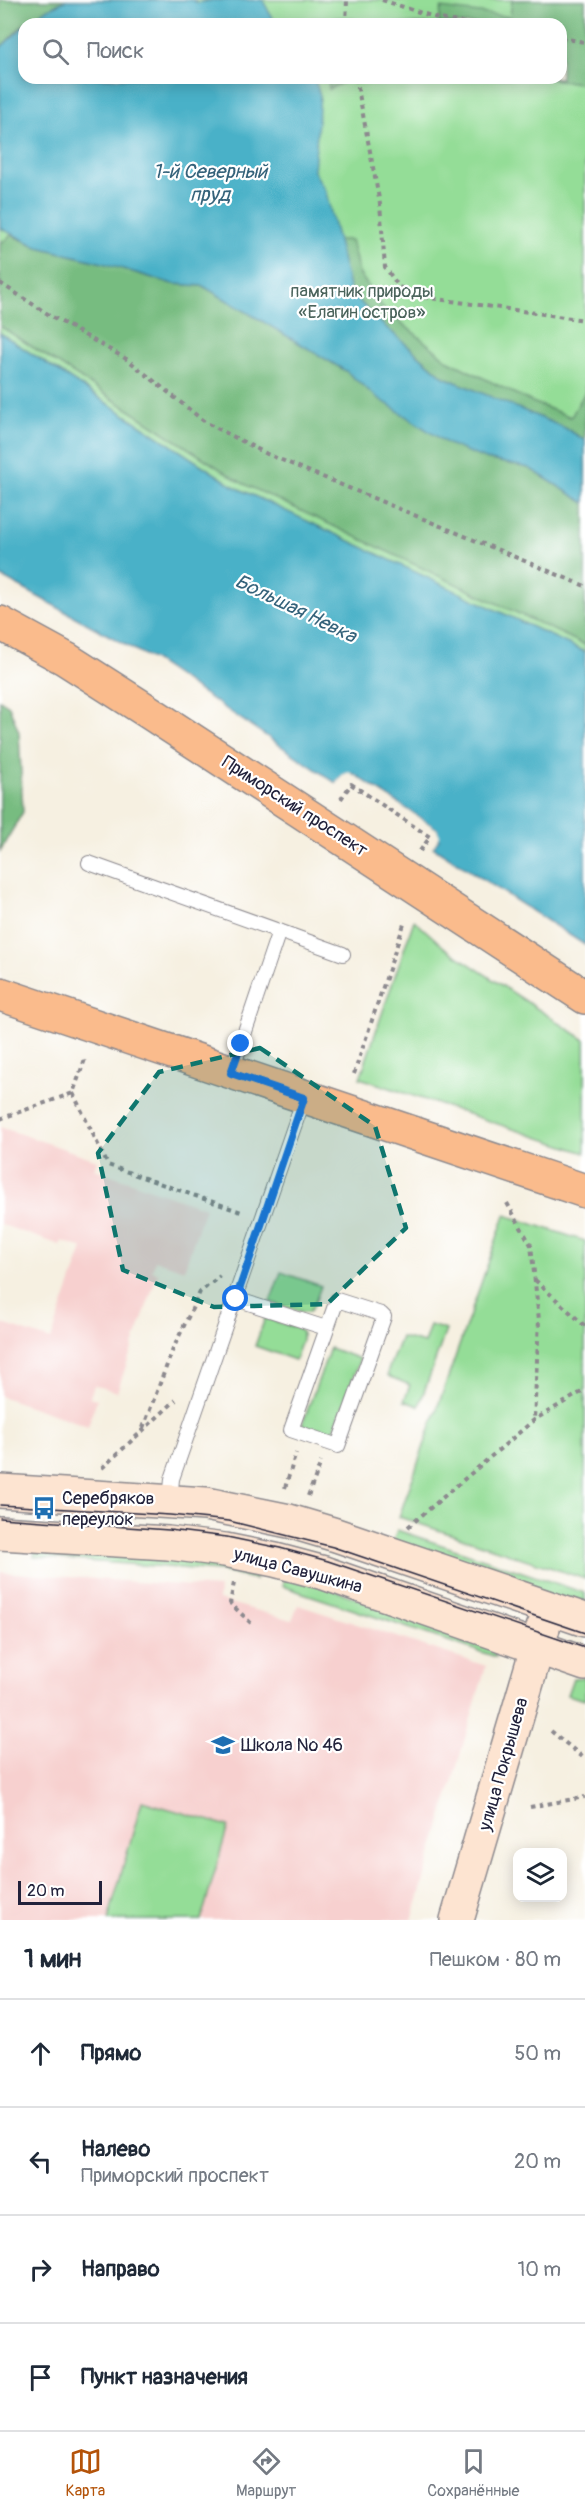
<!DOCTYPE html>
<html lang="ru">
<meta charset="utf-8">
<style>
body{margin:0;font-family:Pangolin,sans-serif;background:#f2f2f3;color:#1f2937}
.controls{position:absolute;right:18px;bottom:18px;display:grid;overflow:hidden;border-radius:12px;box-shadow:0 3px 15px #0003}
.controls button{width:54px;height:54px;display:grid;place-items:center;padding:0;border:0;border-bottom:2px solid #e0e1e3;background:#fff;color:#1f2937;font:30px sans-serif}
.scale{position:absolute;left:18px;bottom:15px;width:84px;box-sizing:border-box;padding-left:6px;border:3px solid #22223b;border-top:0;font-size:16px;line-height:21px;white-space:nowrap;color:#22223b;-webkit-text-stroke:4px #fff;paint-order:stroke}
.stop{position:absolute;width:18px;height:18px;margin:-14px;border:4px solid #1a73e8;border-radius:50%;background:#fff}
.stop.end{background:#1a73e8;border-color:#fff;box-shadow:0 2px 6px #0008}
.list{margin:0;padding:0;list-style:none}
h2{display:flex;justify-content:space-between;align-items:center;height:78px;margin:0;padding:0 24px;font-size:26px}
h2 small{font-size:20px;font-weight:400;color:#747a83}
.list li{display:grid;grid-template-columns:39px 1fr auto;gap:18px;align-items:center;box-sizing:border-box;height:108px;padding:0 24px;border-top:2px solid #e0e1e3}
.list b{display:block;font-size:22px;white-space:nowrap}
.list p{margin:0;font-size:20px;white-space:nowrap;color:#747a83}
.list em{font-size:20px;font-style:normal;color:#747a83}
.icon{flex:none;width:33px;height:33px;fill:none;stroke:currentColor;stroke-width:2;stroke-linecap:round;stroke-linejoin:round}
.map{position:relative;flex:none;width:585px;height:1920px;overflow:hidden}
.search{position:absolute;background:#fff;box-shadow:0 3px 15px #0003;left:18px;right:18px;top:18px;height:66px;display:flex;align-items:center;gap:15px;box-sizing:border-box;padding:0 21px;border-radius:18px;color:#747a83;font-size:22px}
.sheet{height:510px;background:#fff}
nav{display:flex;justify-content:space-around;align-items:center;box-sizing:border-box;height:84px;border-top:2px solid #e0e1e3;background:#fff;font-size:16px;color:#747a83}
nav a{display:grid;justify-items:center;gap:3px}
nav .on{color:#b45309}
.map>svg:first-child{display:block}
.built{fill:#f7d0cf}
.green{fill:#94dd97;stroke:#5b8069;stroke-width:1.5;fill-rule:evenodd}
.forest{fill:#77bc80;stroke:#4c6f5e;stroke-width:1.5}
.water{fill:#49b1c8;stroke:#366a82;stroke-width:1.5}
.pier{fill:#f6f0e1}
.lines{fill:none;stroke-linecap:round;stroke-linejoin:round}
.lane-casing{stroke:#8c898e;stroke-width:16}
.secondary-casing{stroke:#8c898e;stroke-width:36}
.primary-casing{stroke:#8c898e;stroke-width:36}
.path{stroke:#8c898e;stroke-width:4;stroke-dasharray:4.5 4.5;stroke-linecap:butt}
.lane{stroke:#fff;stroke-width:14}
.secondary{stroke:#fde4d1;stroke-width:33}
.primary{stroke:#fabb8c;stroke-width:33}
.tram{stroke:#22223b;stroke-width:1.5}
.route{stroke:#1a73e8;stroke-width:8}
.marked{fill:#0f766e;fill-opacity:0.2;stroke:#0f766e;stroke-width:4.5;stroke-dasharray:12 8;stroke-linejoin:round}
.labels{text-anchor:middle;stroke-width:4.5;stroke-linejoin:round;paint-order:stroke}
.park-label{font-size:18px;fill:#4a635b;stroke:#fff}
.street-label{font-size:18px;fill:#22223b;stroke:#fff}
.poi-label{font-size:18px;fill:#22223b;stroke:#fff;text-anchor:start}
.water-label{font-size:20px;font-style:italic;fill:#34627a;stroke:#fff}
</style>
<div class="map">
<svg width="585" height="1920" viewBox="0 0 585 1920">
<rect width="100%" height="100%" fill="#fff"/>
<filter id="ink" filterUnits="userSpaceOnUse"><feTurbulence type="fractalNoise" baseFrequency=".0167" numOctaves="2"/><feDisplacementMap in="SourceGraphic" scale="12" xChannelSelector="R" yChannelSelector="G"/><feConvolveMatrix kernelMatrix="1 2 1 2 8 2 1 2 1" color-interpolation-filters="sRGB"/></filter>
<filter id="wash" filterUnits="userSpaceOnUse"><feTurbulence type="fractalNoise" baseFrequency=".008" numOctaves="4" result="noise"/><feDisplacementMap in="SourceGraphic" scale="24" xChannelSelector="R" yChannelSelector="G"/><feGaussianBlur stdDeviation="1.35" result="paint"/><feColorMatrix in="noise" values="0 0 0 0 0 0 0 0 0 0 0 0 0 0 0 0 0 1.4 0 .05"/><feComposite in="paint" operator="in"/></filter>
<g filter="url(#wash)">
<rect width="100%" height="100%" fill="#f6f0e1"/>
<g class="built">
<path d="M 0,1127 L 97,1160 L 94,1169 L 205,1208 L 184,1270 L 155,1260 L 152,1271 L 158,1273 L 117,1392 L 94,1385 L 90,1397 L 97,1399 L 88,1426 L 0,1396 L 0,1323 L 51,1340 L 83,1248 L 62,1241 L 60,1245 L 0,1224 Z"/>
<path d="M 0,1572 L 219,1588 L 218,1600 L 292,1620 L 298,1605 L 486,1666 L 412,1920 L 0,1920 Z"/>
</g>
<g class="green">
<path d="M 0,0 L 585,0 L 585,652 L 235,487 L 0,333 ZM 24,24 L 561,24 L 561,78 L 24,78 Z"/>
<path d="M 414,920 L 445,948 L 585,1040 L 585,1153 L 360,1078 Z"/>
<path d="M 505,1215 L 585,1241 L 585,1579 L 399,1517 Z"/>
<path d="M 281,1272 L 321,1286 L 314,1305 L 309,1312 L 302,1312 L 270,1302 Z"/>
<path d="M 265,1318 L 296,1328 L 302,1332 L 302,1340 L 295,1360 L 255,1346 Z"/>
<path d="M 430,1325 L 446,1330 L 419,1406 L 404,1401 L 410,1385 L 388,1376 L 388,1370 L 401,1337 L 424,1343 Z"/>
<path d="M 330,1348 L 360,1359 L 332,1436 L 302,1425 Z"/>
<path d="M 397,1530 L 585,1593 L 585,1610 L 392,1544 Z"/>
<path d="M 35,1546 L 259,1565 L 255,1579 L 219,1571 L 34,1557 Z"/>
<path d="M 286,1572 L 493,1649 L 496,1657 L 282,1586 Z"/>
<path d="M 585,1677 L 585,1700 L 567,1695 L 573,1678 Z"/>
<path d="M 142,1801 L 228,1826 L 201,1920 L 108,1920 Z"/>
</g>
<g class="forest">
<path d="M 0,0 L 66,0 L 24,24 L 0,48 Z"/>
<path d="M 512,0 L 585,0 L 585,84 L 544,78 L 561,78 L 561,24 L 439,24 L 441,8 L 510,17 Z"/>
<path d="M 345,18 L 378,24 L 312,24 L 310,19 Z"/>
<path d="M 328,78 L 352,78 L 329,89 Z"/>
<path d="M 11,235 L 38,247 L 103,263 L 173,284 L 203,286 L 346,371 L 375,396 L 485,459 L 529,468 L 585,503 L 585,645 L 240,482 L 0,326 L 0,244 Z"/>
<path d="M 337,240 L 351,240 L 359,273 L 383,308 L 449,361 L 532,402 L 571,417 L 585,392 L 585,440 L 565,428 L 444,377 L 373,316 L 350,291 Z"/>
<path d="M 0,700 L 9,706 L 19,732 L 23,812 L 0,851 Z"/>
</g>
<g class="water">
<path d="M 66,0 L 192,0 L 198,3 L 213,0 L 263,0 L 275,24 L 27,24 L 44,11 Z"/>
<path d="M 24,26 L 24,78 L 314,78 L 320,95 L 314,171 L 326,192 L 350,291 L 373,316 L 444,377 L 565,428 L 585,440 L 585,503 L 529,468 L 485,459 L 448,444 L 375,396 L 346,371 L 203,286 L 173,284 L 103,263 L 38,247 L 0,228 L 0,48 Z"/>
<path d="M 0,333 L 235,487 L 585,652 L 585,945 L 433,847 L 439,839 L 437,829 L 354,774 C 345,771 340,777 336,783 L 152,659 L 0,576 Z"/>
</g>
<path class="pier" d="M 349,772 L 437,829 L 440,836 L 433,847 L 430,845 L 437,835 L 435,831 L 352,776 L 346,776 L 338,785 L 336,783 L 342,775 Z"/>
</g>
<g filter="url(#ink)">
<g class="lines">
<g class="lane-casing">
<g id="lane">
<path d="M 89,863 L 343,954"/>
<path d="M 231,1073 L 279,931"/>
<path d="M 236,1299 L 326,1328"/>
<path d="M 337,1300 L 381,1314 L 384,1317 L 338,1446 L 291,1430 Z"/>
<path d="M 170,1501 L 172,1479 L 304,1098"/>
</g>
</g>
<g class="secondary-casing">
<g id="secondary">
<path d="M 0,1491 L 206,1504 L 289,1521 L 336,1535 L 585,1620"/>
<path d="M 0,1533 L 168,1543 L 225,1550 L 275,1560 L 324,1573 L 585,1664"/>
<path d="M 457,1920 L 543,1628"/>
</g>
</g>
<g class="primary-casing">
<g id="primary">
<path d="M 0,623 L 66,659 L 149,712 L 585,997"/>
<path d="M 0,994 L 585,1191"/>
</g>
</g>
<g class="path">
<path d="M 382,0 L 440,19 L 471,24"/>
<path d="M 346,24 L 347,0"/>
<path d="M 561,38 L 585,42"/>
<path d="M 356,78 L 380,204 L 385,267 L 399,287 L 423,297 L 585,320"/>
<path d="M 0,283 L 51,316 L 128,360 L 205,422 L 267,454 L 585,586"/>
<path d="M 341,799 L 351,784 L 430,837 L 420,851"/>
<path d="M 354,1074 L 405,921"/>
<path d="M 73,1093 L 108,1165 L 244,1213"/>
<path d="M 0,1119 L 73,1093 L 85,1059"/>
<path d="M 507,1203 L 531,1245 L 539,1320 L 534,1420"/>
<path d="M 535,1280 L 585,1326"/>
<path d="M 143,1428 L 173,1349 L 200,1292 L 220,1276"/>
<path d="M 102,1468 L 176,1400"/>
<path d="M 285,1488 L 296,1453"/>
<path d="M 308,1496 L 321,1462"/>
<path d="M 408,1527 L 534,1420 L 585,1390"/>
<path d="M 234,1583 L 230,1603 L 254,1626"/>
<path d="M 551,1731 L 585,1759"/>
<path d="M 530,1807 L 585,1797"/>
</g>
<use href="#lane" class="lane"/>
<use href="#secondary" class="secondary"/>
<use href="#primary" class="primary"/>
<g class="tram">
<path d="M 0,1505 L 170,1515 L 229,1521 L 333,1547 L 585,1633"/>
<path d="M 0,1518 L 169,1530 L 227,1537 L 280,1548 L 328,1561 L 585,1648"/>
</g>
</g>
</g>
<g class="lines" filter="url(#ink)">
<path class="route" d="M 236,1299 L 304,1098 L 231,1073 L 241,1044"/>
</g>
<path class="marked" d="M 260,1048 L 375,1126 L 406,1228 L 327,1304 L 214,1307 L 123,1270 L 98,1153 L 159,1072 Z"/>
<defs>
<g id="bus-bare" transform="scale(1.8)"><path d="M-5-6H5V4H4V6H2V4H-2V6H-4V4H-5ZM-3.5-4V0h7V-4ZM-3.5 1.2v1.5H-2V1.2ZM2 1.2v1.5H3.5V1.2Z" fill="#1f6fb2" stroke="#fff" stroke-width="2.5" paint-order="stroke"/></g>
<g id="school-bare" transform="scale(1.8)"><path d="M0-5L7-2L0 1L-7-2ZM-4 1L0 2.5L4 1V4Q0 6-4 4Z" fill="#1f6fb2" stroke="#fff" stroke-width="2.5" paint-order="stroke"/></g>
</defs>
<g fill-rule="evenodd">
<use href="#bus-bare" x="44" y="1508"/>
<use href="#school-bare" x="223" y="1745"/>
</g>
<g class="labels">
<g class="park-label">
<text x="362" y="297">памятник природы<tspan x="362" dy="21">«Елагин остров»</tspan></text>
</g>
<g class="street-label">
<text transform="translate(295 806) rotate(33)" y="6">Приморский проспект</text>
<text transform="translate(298 1570) rotate(15)" y="6">улица Савушкина</text>
<text transform="translate(503 1764) rotate(-74)" y="6">улица Покрышева</text>
</g>
<g class="poi-label">
<text x="62" y="1504">Серебряков<tspan x="62" dy="21">переулок</tspan></text>
<text x="241" y="1751">Школа № 46</text>
</g>
<g class="water-label">
<text x="210" y="178">1-й Северный<tspan x="210" dy="23">пруд</tspan></text>
<text transform="translate(296 608) rotate(26)" y="7">Большая Невка</text>
</g>
</g>
</svg>
<div class="controls">
<button><svg class="icon" aria-label="layers" viewBox="0 0 24 24"><path d="M12 4l9 5-9 5-9-5zM3 14l9 5 9-5"/></svg></button>
</div>
<div class="scale">20 m</div>
<div class="stop" style="left:236px;top:1299px"></div>
<div class="stop end" style="left:241px;top:1044px"></div>
<div class="search"><svg class="icon" aria-label="search" viewBox="0 0 24 24"><circle cx="10" cy="10" r="6"/><path d="M15 15l6 6"/></svg>Поиск</div>
</div>
<section class="sheet">
<h2>1 мин<small>Пешком · 80 m</small></h2>
<ul class="list">
<li><svg class="icon" aria-label="ahead" viewBox="0 0 24 24"><path d="M12 20V5M6 11l6-6 6 6"/></svg><div><b>Прямо</b></div><em>50 m</em></li>
<li><svg class="icon" aria-label="left" viewBox="0 0 24 24"><path d="M17 20v-9H6M10 6l-5 5 5 5"/></svg><div><b>Налево</b><p>Приморский проспект</p></div><em>20 m</em></li>
<li><svg class="icon" aria-label="right" viewBox="0 0 24 24"><path d="M7 20v-9h11M14 6l5 5-5 5"/></svg><div><b>Направо</b></div><em>10 m</em></li>
<li><svg class="icon" aria-label="arrive" viewBox="0 0 24 24"><path d="M6 21V4h12l-3 4 3 4H6"/></svg><div><b>Пункт назначения</b></div></li>
</ul>
</section>
<nav>
<a class="on"><svg class="icon" aria-label="map" viewBox="0 0 24 24"><path d="M3 6l6-2 6 2 6-2v14l-6 2-6-2-6 2zM9 4v14M15 6v14"/></svg>Карта</a>
<a><svg class="icon" aria-label="directions" viewBox="0 0 24 24"><path d="M12 3l9 9-9 9-9-9zM9 14v-3h6M13 9l2 2-2 2"/></svg>Маршрут</a>
<a><svg class="icon" aria-label="saved" viewBox="0 0 24 24"><path d="M7 4h10v16l-5-4-5 4z"/></svg>Сохранённые</a>
</nav>
